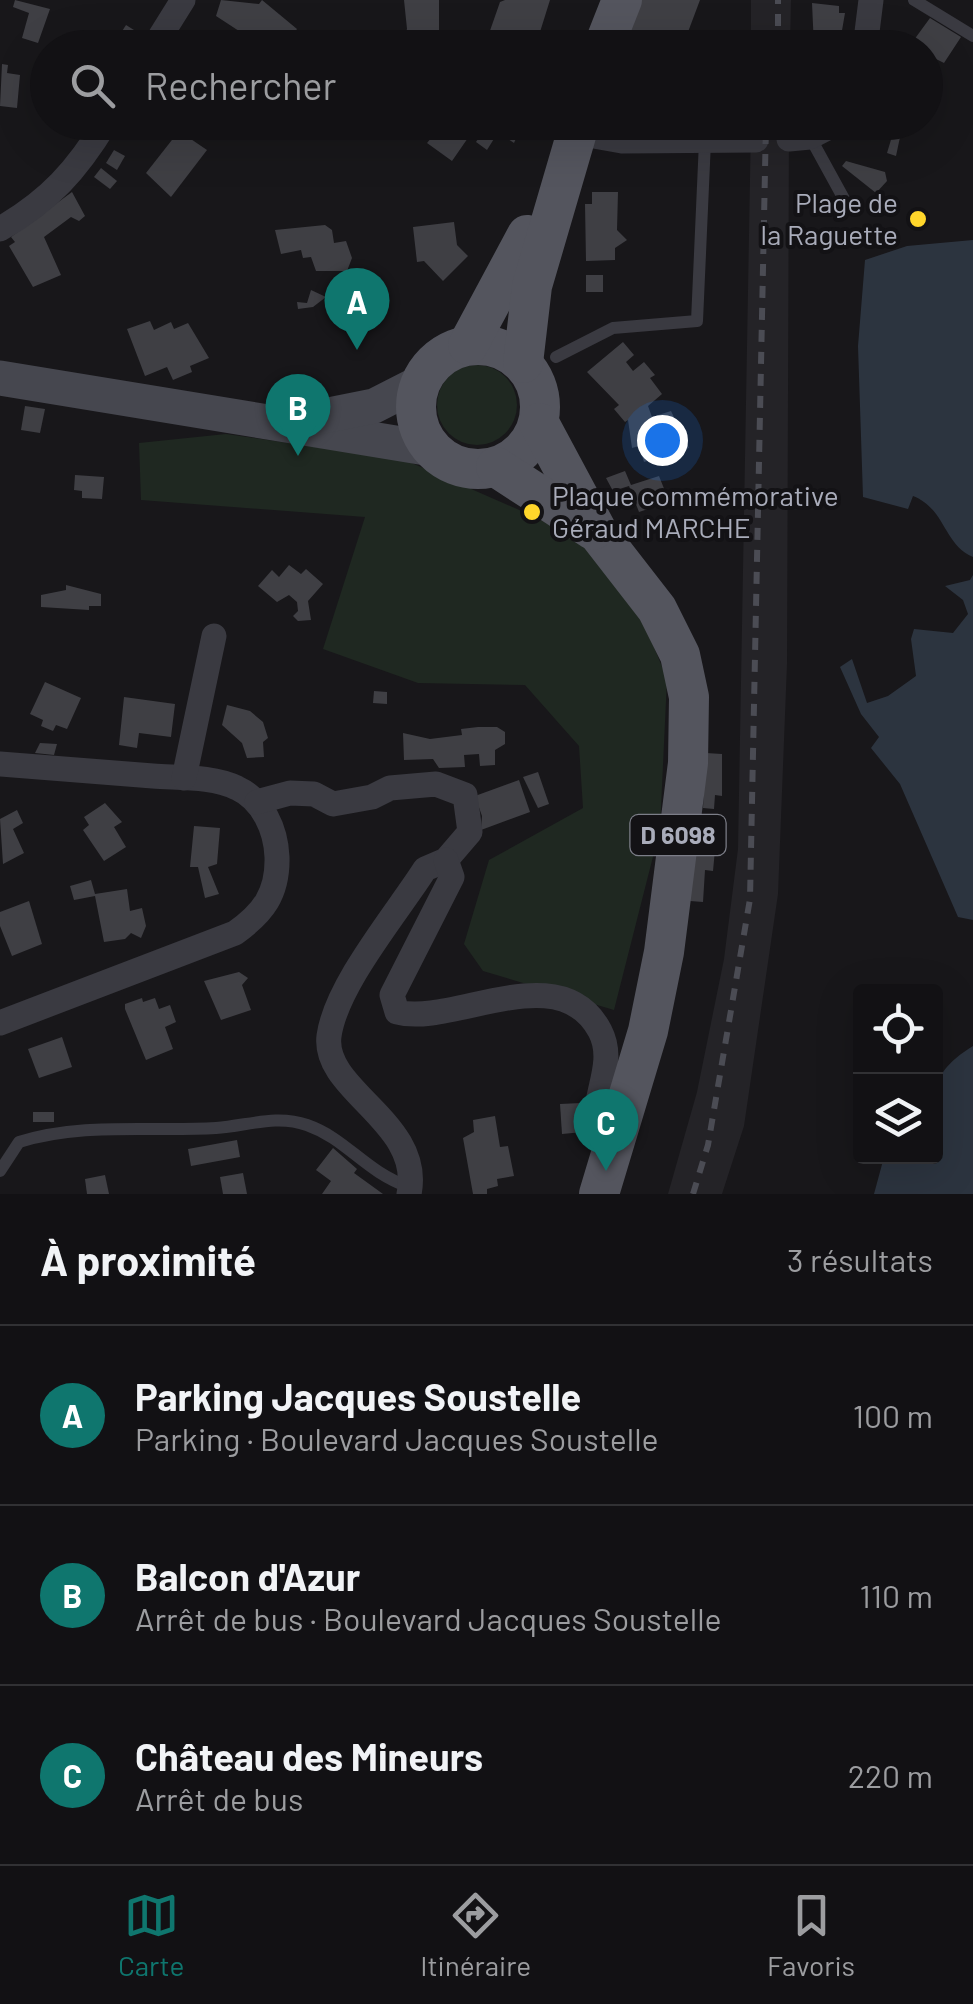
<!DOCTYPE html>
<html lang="fr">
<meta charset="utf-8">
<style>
body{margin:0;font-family:Barlow,sans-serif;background:#1b1a1d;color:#f1f3f6}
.controls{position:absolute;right:30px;bottom:30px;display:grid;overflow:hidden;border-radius:10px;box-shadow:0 10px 40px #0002}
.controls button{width:90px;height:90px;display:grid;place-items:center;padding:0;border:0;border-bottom:2px solid #313134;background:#121114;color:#f1f3f6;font:50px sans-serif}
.you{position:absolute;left:662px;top:440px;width:35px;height:35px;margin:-25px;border:8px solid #fff;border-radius:50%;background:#1a73e8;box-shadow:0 0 0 15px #1a73e833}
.badge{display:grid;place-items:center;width:65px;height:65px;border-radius:50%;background:#0f766e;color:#fff;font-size:32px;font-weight:700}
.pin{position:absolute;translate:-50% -82px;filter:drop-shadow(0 2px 5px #0008)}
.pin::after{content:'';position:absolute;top:52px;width:35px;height:30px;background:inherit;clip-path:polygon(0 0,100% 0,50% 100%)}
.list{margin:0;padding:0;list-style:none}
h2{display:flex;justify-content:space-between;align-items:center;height:130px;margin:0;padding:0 40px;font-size:42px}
h2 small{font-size:32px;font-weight:400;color:#9c9da0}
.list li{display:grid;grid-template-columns:65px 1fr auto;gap:30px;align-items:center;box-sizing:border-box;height:180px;padding:0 40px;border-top:2px solid #313134}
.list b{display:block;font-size:38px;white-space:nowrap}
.list p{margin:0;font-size:32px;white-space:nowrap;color:#9c9da0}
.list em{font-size:32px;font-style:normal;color:#9c9da0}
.icon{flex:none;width:55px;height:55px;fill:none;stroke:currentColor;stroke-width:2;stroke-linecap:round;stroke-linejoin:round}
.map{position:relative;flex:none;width:973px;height:1194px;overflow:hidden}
.search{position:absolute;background:#121114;box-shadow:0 10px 40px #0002;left:30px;right:30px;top:30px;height:110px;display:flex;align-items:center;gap:25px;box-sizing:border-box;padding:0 35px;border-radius:55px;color:#9c9da0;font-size:38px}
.sheet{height:670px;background:#121114}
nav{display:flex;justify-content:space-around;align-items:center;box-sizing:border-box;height:140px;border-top:2px solid #313134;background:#121114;font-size:28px;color:#9c9da0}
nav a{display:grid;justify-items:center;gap:5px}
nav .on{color:#0f766e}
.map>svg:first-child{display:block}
.built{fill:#242327}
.green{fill:#1f2821}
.water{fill:#2c343f}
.building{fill:#3f3f44}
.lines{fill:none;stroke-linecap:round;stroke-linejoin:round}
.lane{stroke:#3a3a41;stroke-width:12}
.street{stroke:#3a3a41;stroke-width:25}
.secondary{stroke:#46474f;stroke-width:35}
.primary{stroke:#54555e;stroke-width:40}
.rail{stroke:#4b4c54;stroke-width:6;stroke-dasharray:12 10;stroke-linecap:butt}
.poi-dot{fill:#ffd62b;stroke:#131215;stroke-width:4}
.labels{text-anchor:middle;stroke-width:8;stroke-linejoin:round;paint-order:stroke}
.shield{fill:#131215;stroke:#7c7e88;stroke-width:2.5}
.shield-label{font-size:25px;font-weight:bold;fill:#a9acba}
.poi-label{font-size:28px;fill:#a9acba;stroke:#131215;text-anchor:end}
</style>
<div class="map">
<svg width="973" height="1194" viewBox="0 0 973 1194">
<rect width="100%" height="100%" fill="#18171a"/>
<g class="built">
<path d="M 751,0 L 791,0 L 790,47 L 751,47 Z"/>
<path d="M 751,123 L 789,123 L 787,664 L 778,894 L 744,1126 L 722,1194 L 668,1194 L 697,1092 L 724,959 L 738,849 Z"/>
</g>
<g class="green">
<circle cx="477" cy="405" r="40"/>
<path d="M 226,434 L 405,460 L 533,516 L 606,554 L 634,598 L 667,679 L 660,829 L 614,1010 L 483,971 L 464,944 L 489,860 L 583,808 L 579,746 L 525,685 L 418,683 L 323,649 L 365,517 L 141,500 L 139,443 Z"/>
</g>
<g class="water">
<path d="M 973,240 L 973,557 C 943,544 946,509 913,496 L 908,509 L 863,497 L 858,346 L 865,260 L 907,246 Z"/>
<path d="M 973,575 L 973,920 L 958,917 L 900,784 L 871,748 L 879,737 L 861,714 L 840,667 L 852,659 L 867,703 L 888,696 L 916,676 L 911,639 L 914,629 L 953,633 L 968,614 L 963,600 L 945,586 L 970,580 Z"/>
<path d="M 973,1046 L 973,1194 L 874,1194 L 884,1157 L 936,1156 C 936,1102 921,1078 973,1046 Z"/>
</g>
<g class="building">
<path d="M 15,0 L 50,9 L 38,43 L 22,38 L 29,13 L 13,7 Z"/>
<path d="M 221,0 L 259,4 L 262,0 L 297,29 L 284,48 L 216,48 L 220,41 L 228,46 L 239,31 L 216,16 Z"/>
<path d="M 404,0 L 439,0 L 439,43 L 401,45 L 407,29 Z"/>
<path d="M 505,0 L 550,0 L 535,48 L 485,45 L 500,2 Z"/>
<path d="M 639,0 L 700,0 L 682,48 L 621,48 Z"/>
<path d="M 812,3 L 839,6 L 839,13 L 845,13 L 839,48 L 814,47 Z"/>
<path d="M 930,18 L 961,37 L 944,63 L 926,54 L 926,48 L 911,44 Z"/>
<path d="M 126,25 L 142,35 L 134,48 L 115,42 Z"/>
<rect x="723" y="31" width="19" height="17"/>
<path d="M 2,64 L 8,65 L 7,73 L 20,75 L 17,108 L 0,106 Z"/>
<path d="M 408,122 L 452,122 L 470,135 L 452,161 L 427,143 L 432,137 L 425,132 L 414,140 L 402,131 Z"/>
<path d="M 499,122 L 523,122 L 514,143 L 496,131 Z"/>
<path d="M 679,122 L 719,122 L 689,129 Z"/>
<path d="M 873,122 L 903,123 L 896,156 L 887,153 L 893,133 L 871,130 Z"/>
<path d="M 485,128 L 497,134 L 487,150 L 476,142 Z"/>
<path d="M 179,131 L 207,150 L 171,197 L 146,173 Z"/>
<path d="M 114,150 L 125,156 L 117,170 L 106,163 Z"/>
<path d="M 846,161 L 885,172 L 887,181 L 876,193 L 842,166 Z"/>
<path d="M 101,168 L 117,181 L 110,189 L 94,177 Z"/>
<path d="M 72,192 L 85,216 L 79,221 L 71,217 L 44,237 L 61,275 L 33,287 L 9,246 L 15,242 L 11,237 Z"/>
<path d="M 592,192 L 618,192 L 617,230 L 627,240 L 615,248 L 615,260 L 586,261 L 585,204 L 592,204 Z"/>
<path d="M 454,222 L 457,245 L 468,256 L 443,281 L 424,261 L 417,262 L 413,227 Z"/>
<path d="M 325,225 L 332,230 L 334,243 L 346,241 L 352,258 L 347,271 L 316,271 L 311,257 L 303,258 L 301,250 L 281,254 L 275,230 Z"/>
<rect x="586" y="275" width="17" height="17"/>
<path d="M 311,290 L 326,297 L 313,307 L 298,309 L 297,302 L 307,303 Z"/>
<path d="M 150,321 L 154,330 L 171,322 L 174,329 L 188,323 L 209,358 L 190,366 L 192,372 L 173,380 L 167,367 L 145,376 L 127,329 Z"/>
<path d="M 623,342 L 634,355 L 626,362 L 633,371 L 644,362 L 655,375 L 650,378 L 662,394 L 648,406 L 652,417 L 671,411 L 689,448 L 644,462 L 639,446 L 632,448 L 628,420 L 625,422 L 614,409 L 619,405 L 587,372 Z"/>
<path d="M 25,406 L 45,409 L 40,433 L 21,430 Z"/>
<path d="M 625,471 L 631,485 L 659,476 L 665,491 L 653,495 L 651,508 L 639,512 L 629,486 L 613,491 L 606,478 Z"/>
<path d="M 75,475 L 104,477 L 102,499 L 82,498 L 82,491 L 74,490 Z"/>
<path d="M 289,565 L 301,574 L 306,569 L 323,584 L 308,601 L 311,620 L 298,621 L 293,616 L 298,611 L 297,602 L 289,595 L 277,602 L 258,586 L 272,570 L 279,577 Z"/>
<path d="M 66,585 L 101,594 L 101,606 L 89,606 L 89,610 L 41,607 L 41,595 L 66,590 Z"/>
<path d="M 45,682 L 81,698 L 67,729 L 56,725 L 53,731 L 41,726 L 43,720 L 30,714 Z"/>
<path d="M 374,691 L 387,692 L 387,704 L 373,703 Z"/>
<path d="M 124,697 L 175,704 L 171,737 L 139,733 L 137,748 L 119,745 Z"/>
<path d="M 227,705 L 250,711 L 263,722 L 268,738 L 263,742 L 264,757 L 247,758 L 242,743 L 222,725 Z"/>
<path d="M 478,727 L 497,727 L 505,732 L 505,744 L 495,750 L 495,765 L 480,766 L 479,754 L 464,755 L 465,767 L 439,768 L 433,759 L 404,760 L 403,733 L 430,739 L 462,735 L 461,729 Z"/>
<path d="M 40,743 L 57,744 L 54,755 L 35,753 Z"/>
<path d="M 706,753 L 722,754 L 722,796 L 715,795 L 714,809 L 703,808 Z"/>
<path d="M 538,772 L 549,804 L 538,808 L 523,777 Z"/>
<path d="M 519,780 L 530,812 L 481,830 L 482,816 L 475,796 Z"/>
<path d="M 105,803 L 122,822 L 114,827 L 126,847 L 104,861 L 83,830 L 89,825 L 84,817 Z"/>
<path d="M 17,810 L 23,823 L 13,829 L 24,853 L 3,864 L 0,819 Z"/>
<path d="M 194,826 L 220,828 L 217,864 L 208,867 L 219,894 L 205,898 L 198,867 L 190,867 Z"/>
<path d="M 695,831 L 710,832 L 709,838 L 716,839 L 713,871 L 705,870 L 703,902 L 690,901 Z"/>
<path d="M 91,880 L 95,894 L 127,889 L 130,911 L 142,908 L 146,926 L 141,938 L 131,933 L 125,939 L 104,942 L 95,896 L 74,900 L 70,886 Z"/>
<path d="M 29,901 L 42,944 L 12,956 L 0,926 L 0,912 Z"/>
<path d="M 239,972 L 248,978 L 242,985 L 251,1010 L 221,1020 L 204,981 Z"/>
<path d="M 142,998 L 143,1002 L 155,998 L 159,1009 L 170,1005 L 176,1022 L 165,1027 L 173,1049 L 146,1060 L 125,1009 L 125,1004 Z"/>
<path d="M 62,1037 L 72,1067 L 39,1078 L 28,1049 Z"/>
<path d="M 581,1103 L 583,1132 L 562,1134 L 560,1104 Z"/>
<rect x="33" y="1112" width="21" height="10"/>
<path d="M 495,1116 L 500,1147 L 508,1146 L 514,1176 L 497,1179 L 498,1186 L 487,1189 L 487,1194 L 473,1194 L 463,1138 L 474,1132 L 473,1120 Z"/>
<path d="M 237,1140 L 240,1157 L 191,1166 L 188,1149 Z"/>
<path d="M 333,1148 L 357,1169 L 354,1173 L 383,1194 L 322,1194 L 331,1181 L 316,1170 Z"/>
<path d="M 243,1173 L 247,1194 L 223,1194 L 220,1177 Z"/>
<path d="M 105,1175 L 109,1194 L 87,1194 L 85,1179 Z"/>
</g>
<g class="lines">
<g class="lane">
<path d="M 914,0 L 973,36"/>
<path d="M 810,137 L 844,199"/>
<path d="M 556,357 L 613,328 L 697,321 L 705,141"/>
<path d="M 0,1171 L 19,1142 C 83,1122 150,1132 216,1128 C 247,1126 276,1114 307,1125 C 347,1139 364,1171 409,1187"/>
</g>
<g class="street">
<path d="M 153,48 L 183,0"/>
<path d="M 865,48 L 871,0"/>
<path d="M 577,133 L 622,141 L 756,140"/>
<path d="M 789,139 L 810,137 L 839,122"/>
<path d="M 0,229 C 49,201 77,170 106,122"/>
<path d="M 0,764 C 51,768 102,772 153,776 C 179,778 213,776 237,788 C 263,800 276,830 277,857 C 278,894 263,913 235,933 L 0,1023"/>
<path d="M 184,778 L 214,636"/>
<path d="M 257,802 L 290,793 L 314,794 L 333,804 L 372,797 L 390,788 L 436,784 L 465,795 L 470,832 L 446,860 L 425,869 C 397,913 336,985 329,1036 C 322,1091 424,1122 409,1194"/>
<path d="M 446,860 L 452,877 L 392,995 L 397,1012 C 452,1027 560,955 600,1031 C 622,1073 573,1117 610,1156"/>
</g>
<g class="secondary">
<path d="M 0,378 L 432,449"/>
<path d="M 304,420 L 374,406 L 421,382"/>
</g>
<g class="primary">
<path d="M 603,48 L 622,0"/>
<circle cx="478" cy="407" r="62"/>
<path d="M 468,345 L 527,235"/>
<path d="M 523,363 L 532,286 L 580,122"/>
<path d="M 539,423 L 598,533 L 657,609 L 680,655 L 689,697 L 688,763 L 664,952 L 648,1031 L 599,1194"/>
<path d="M 496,467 L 593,530"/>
</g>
<g class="rail">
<path d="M 778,48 L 778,0"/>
<path d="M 693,1194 L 708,1145 L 750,899 L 766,122"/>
</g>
</g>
<g class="poi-dot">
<circle cx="918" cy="219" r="10"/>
<circle cx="532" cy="512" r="10"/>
</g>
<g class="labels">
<rect class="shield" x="630.5" y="815" width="95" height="40" rx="8"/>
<g class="shield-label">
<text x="678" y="844">D 6098</text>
</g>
<g class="poi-label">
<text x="898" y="213">Plage de<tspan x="898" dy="32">la Raguette</tspan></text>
<text x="552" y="506" text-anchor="start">Plaque commémorative<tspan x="552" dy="32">Géraud MARCHE</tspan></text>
</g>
</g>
</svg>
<div class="controls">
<button><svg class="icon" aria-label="locate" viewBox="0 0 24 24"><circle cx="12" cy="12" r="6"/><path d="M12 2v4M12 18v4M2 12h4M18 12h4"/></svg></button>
<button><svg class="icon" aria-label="layers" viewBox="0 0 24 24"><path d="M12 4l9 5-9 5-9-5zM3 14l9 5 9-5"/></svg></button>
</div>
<div class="you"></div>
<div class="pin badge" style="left:357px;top:350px">A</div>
<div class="pin badge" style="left:298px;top:456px">B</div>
<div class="pin badge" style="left:606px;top:1171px">C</div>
<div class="search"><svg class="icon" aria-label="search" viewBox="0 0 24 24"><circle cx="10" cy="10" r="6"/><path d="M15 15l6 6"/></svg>Rechercher</div>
</div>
<section class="sheet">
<h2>À proximité<small>3 résultats</small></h2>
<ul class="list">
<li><span class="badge">A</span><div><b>Parking Jacques Soustelle</b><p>Parking · Boulevard Jacques Soustelle</p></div><em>100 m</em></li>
<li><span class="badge">B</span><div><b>Balcon d'Azur</b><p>Arrêt de bus · Boulevard Jacques Soustelle</p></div><em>110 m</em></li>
<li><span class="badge">C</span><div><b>Château des Mineurs</b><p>Arrêt de bus</p></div><em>220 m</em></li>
</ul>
</section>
<nav>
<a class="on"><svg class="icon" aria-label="map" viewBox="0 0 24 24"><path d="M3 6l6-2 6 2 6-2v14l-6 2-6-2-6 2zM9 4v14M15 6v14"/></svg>Carte</a>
<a><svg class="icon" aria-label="directions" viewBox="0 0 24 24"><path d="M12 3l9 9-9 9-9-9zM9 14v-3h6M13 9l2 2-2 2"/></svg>Itinéraire</a>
<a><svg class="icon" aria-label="saved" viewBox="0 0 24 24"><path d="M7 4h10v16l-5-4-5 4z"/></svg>Favoris</a>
</nav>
